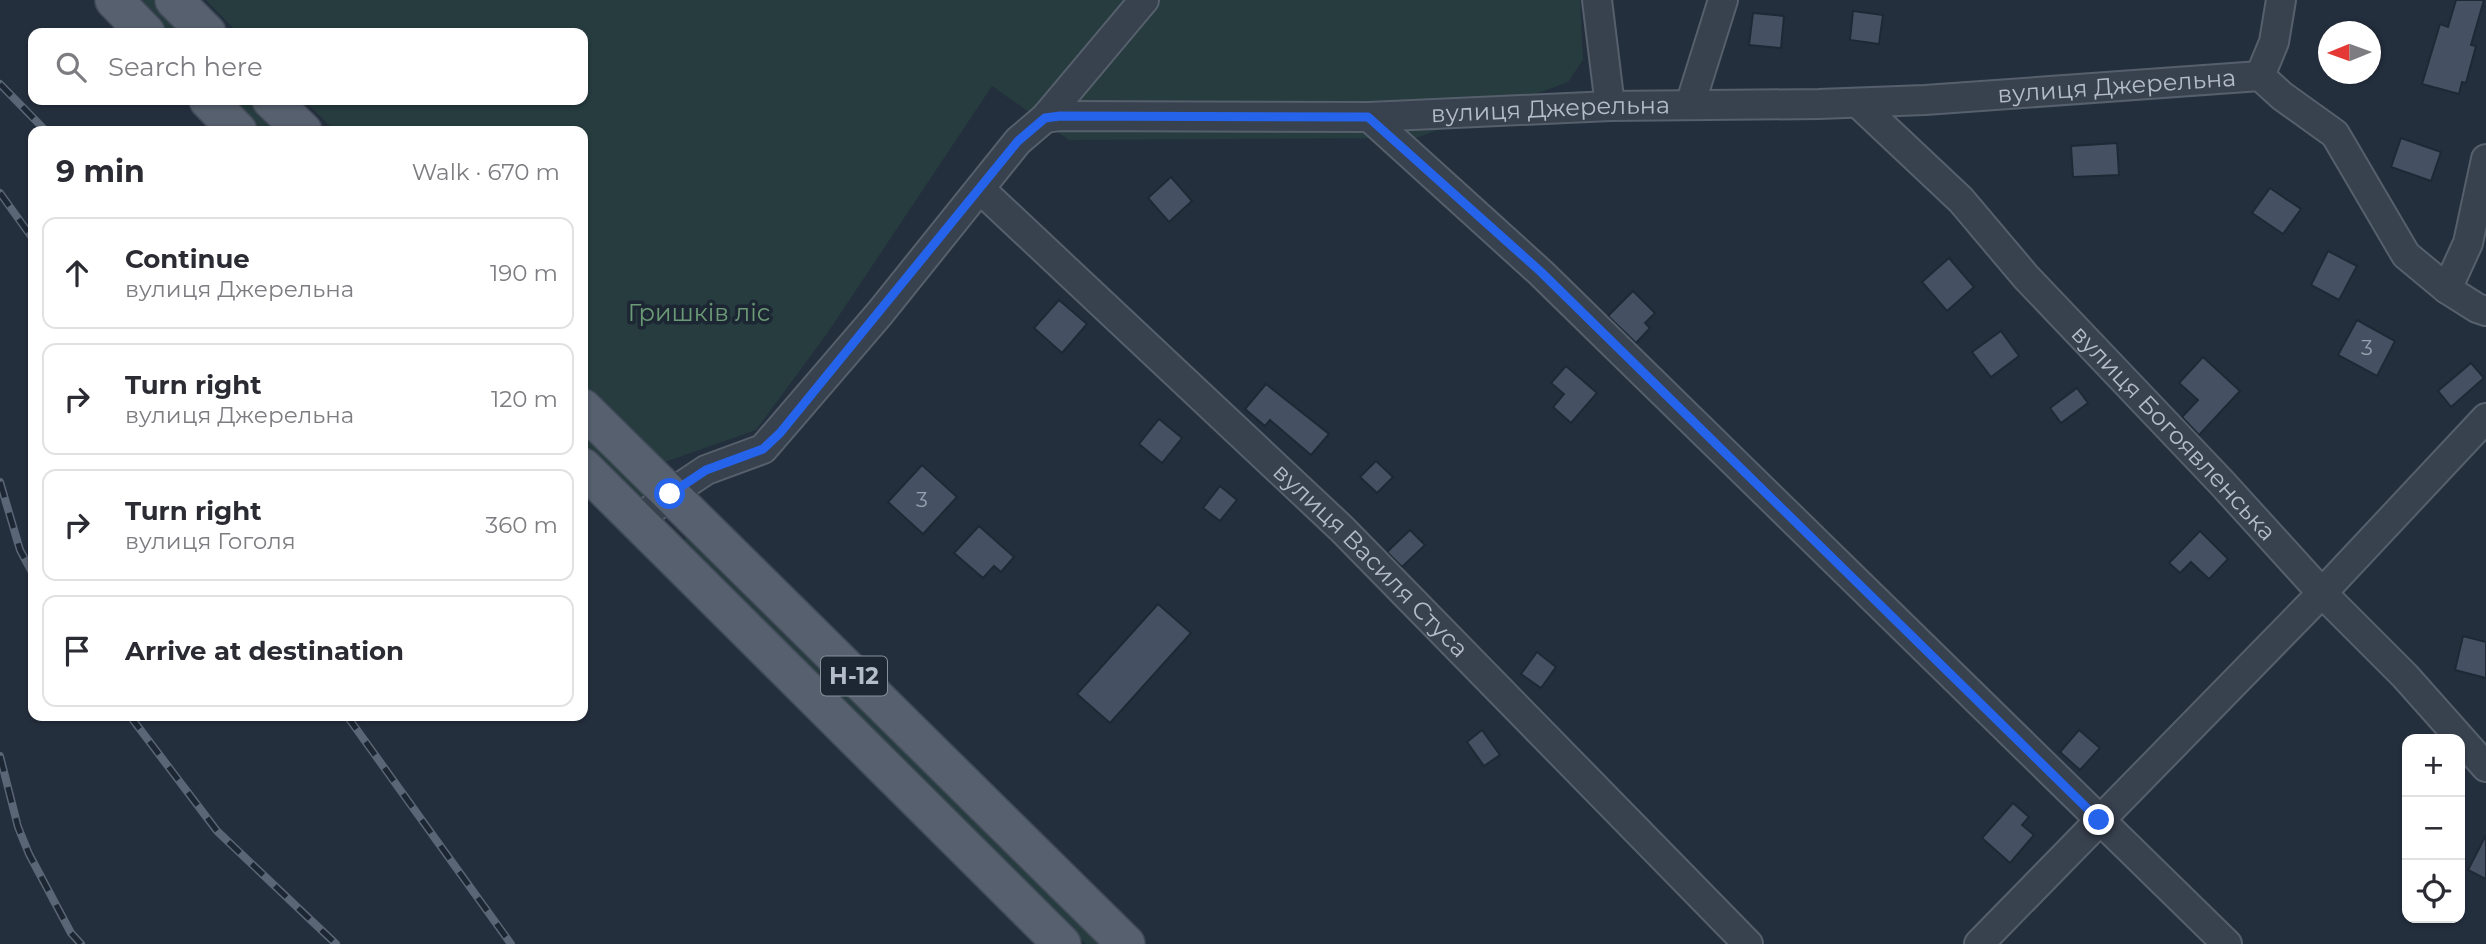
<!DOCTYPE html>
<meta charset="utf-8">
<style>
body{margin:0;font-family:Montserrat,sans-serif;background:#f7f7f7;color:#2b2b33}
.controls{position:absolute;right:21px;bottom:21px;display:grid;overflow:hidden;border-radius:14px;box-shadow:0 2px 5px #0004}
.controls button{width:63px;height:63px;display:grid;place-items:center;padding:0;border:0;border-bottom:2px solid #e1e1e2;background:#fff;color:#2b2b33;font:35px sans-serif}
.compass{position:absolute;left:2318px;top:21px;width:63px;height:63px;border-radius:50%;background:#fff;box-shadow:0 2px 5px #0004;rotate:269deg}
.stop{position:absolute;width:21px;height:21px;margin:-16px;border:5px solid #2563eb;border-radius:50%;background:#fff}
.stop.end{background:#2563eb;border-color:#fff;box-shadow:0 2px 7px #0008}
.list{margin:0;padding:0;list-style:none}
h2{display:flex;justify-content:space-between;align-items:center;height:91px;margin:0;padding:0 28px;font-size:30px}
h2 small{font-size:23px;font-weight:400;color:#7c7c81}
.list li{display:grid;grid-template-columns:46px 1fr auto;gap:21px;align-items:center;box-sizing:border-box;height:112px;margin:0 14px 14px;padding:0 14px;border:2px solid #e1e1e2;border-radius:14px}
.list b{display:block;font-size:26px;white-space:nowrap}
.list p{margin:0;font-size:23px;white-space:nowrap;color:#7c7c81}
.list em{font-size:23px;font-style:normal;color:#7c7c81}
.icon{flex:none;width:38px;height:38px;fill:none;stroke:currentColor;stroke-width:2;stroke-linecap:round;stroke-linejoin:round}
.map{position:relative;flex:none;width:2486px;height:944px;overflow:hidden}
.search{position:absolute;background:#fff;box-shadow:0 2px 5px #0004;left:28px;top:28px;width:560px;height:77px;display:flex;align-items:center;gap:18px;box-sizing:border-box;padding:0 24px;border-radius:14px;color:#7c7c81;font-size:26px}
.panel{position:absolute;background:#fff;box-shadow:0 2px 5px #0004;left:28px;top:126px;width:560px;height:595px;border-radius:14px}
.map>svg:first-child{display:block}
.green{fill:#263c3f}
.building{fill:#455162;stroke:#1f2835;stroke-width:2}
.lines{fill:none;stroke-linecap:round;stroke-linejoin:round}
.minor-casing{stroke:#565f6c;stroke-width:32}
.major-casing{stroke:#414a57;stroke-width:40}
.minor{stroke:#38414e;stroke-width:28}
.major{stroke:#56606e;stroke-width:37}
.rail-casing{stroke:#5a6575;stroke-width:8}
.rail{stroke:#1d2633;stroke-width:5;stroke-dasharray:16;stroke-linecap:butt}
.route{stroke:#2563eb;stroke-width:9}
.labels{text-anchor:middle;stroke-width:7;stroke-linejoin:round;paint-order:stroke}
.number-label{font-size:21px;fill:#98a1af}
.shield{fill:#1d2633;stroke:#878f9c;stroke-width:2}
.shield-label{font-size:23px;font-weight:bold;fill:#b4bcc9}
.street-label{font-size:24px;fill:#b4bcc9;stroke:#1d2633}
.park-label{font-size:24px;fill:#6b9a76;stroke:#1d2633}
</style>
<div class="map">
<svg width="2486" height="944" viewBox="0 0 2486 944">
<rect width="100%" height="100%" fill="#242f3e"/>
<g class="green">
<path d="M 136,0 L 159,0 L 191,33 L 168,33 Z"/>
<path d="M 206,0 L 1580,0 L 1583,60 L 1568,82 L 1416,138 L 1069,140 L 992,86 L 826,335 L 756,430 L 662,463 L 583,383 L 583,131 L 335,131 L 304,100 L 583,100 L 583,33 L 238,33 Z"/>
<path d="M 232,100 L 256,100 L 287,131 L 264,131 Z"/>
<path d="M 583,426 L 649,492 L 637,504 L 583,450 Z"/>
<path d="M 691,534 L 1110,944 L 1086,944 L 679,546 Z"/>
</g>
<g class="building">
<path d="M 2456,0 L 2484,0 L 2471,45 L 2476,46 L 2466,83 L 2462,82 L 2459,94 L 2422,84 L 2440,24 L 2448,27 Z"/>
<path d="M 1853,11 L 1883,15 L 1879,44 L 1850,40 Z"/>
<path d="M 1753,13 L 1784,16 L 1781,48 L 1749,45 Z"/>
<path d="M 2401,138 L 2441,152 L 2431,181 L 2391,167 Z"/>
<path d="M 2117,143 L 2119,175 L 2073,177 L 2071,146 Z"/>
<path d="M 1171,177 L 1192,201 L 1169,222 L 1148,198 Z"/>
<path d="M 2270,188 L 2301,209 L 2283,234 L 2252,213 Z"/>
<path d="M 2328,251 L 2357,266 L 2339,300 L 2311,285 Z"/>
<path d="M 1949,258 L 1974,287 L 1947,311 L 1922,282 Z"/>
<path d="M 1633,291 L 1655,313 L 1645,323 L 1650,328 L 1636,343 L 1608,316 Z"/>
<path d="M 1059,300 L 1087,324 L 1062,353 L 1034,328 Z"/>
<path d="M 2357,320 L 2395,341 L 2377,376 L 2338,355 Z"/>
<path d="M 2001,331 L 2019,356 L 1991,377 L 1972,352 Z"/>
<path d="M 2203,357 L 2240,391 L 2199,435 L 2182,417 L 2198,400 L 2179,383 Z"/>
<path d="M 2471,363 L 2484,378 L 2451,407 L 2438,391 Z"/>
<path d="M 1566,366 L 1597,393 L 1571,423 L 1553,407 L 1564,394 L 1551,383 Z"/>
<path d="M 1266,384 L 1329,434 L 1311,455 L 1270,420 L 1265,426 L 1245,409 Z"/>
<path d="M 2077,388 L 2088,403 L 2061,423 L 2050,408 Z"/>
<path d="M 1159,419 L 1182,438 L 1162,463 L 1139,444 Z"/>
<path d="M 1376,461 L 1393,477 L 1377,493 L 1360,477 Z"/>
<path d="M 922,465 L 957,497 L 923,534 L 888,502 Z"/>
<path d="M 1220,486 L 1237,500 L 1220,521 L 1203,508 Z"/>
<path d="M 979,526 L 1014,557 L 1001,572 L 994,566 L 983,578 L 954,553 Z"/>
<path d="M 1410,530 L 1425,545 L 1402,567 L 1387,552 Z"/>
<path d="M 2200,531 L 2228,559 L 2209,579 L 2191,562 L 2180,573 L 2169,563 Z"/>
<path d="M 1158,604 L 1191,633 L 1110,723 L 1077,694 Z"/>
<path d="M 2463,636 L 2486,642 L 2486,678 L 2455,670 Z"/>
<path d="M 1537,652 L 1556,667 L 1541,688 L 1521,674 Z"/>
<path d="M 1482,730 L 1500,755 L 1484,766 L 1467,742 Z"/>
<path d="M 2079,730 L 2100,748 L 2080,770 L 2060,752 Z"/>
<path d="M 2013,803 L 2029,817 L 2022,825 L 2034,835 L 2010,863 L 1982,838 Z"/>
<path d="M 2486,835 L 2486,879 L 2468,870 Z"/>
</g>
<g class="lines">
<g class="minor-casing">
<g id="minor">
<path d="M 1597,0 L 1610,106"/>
<path d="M 2260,76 L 2274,42 L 2281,0"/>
<path id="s1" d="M 1858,103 L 1961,200 L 2026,277 L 2222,483 L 2322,593 L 2405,676 L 2486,767"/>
<path d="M 1690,105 L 1723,0"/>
<path d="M 1369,117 L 1541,273 L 2227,944"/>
<path d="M 1045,118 L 1144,0"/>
<path id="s2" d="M 980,189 L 1342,529 L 1748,944"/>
<path d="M 2447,289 L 2468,243 L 2486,159"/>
<path id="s3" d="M 638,521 L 670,494 L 706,470 L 763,449 L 880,313 L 1018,141 L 1045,118 L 1060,116 L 1369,117 L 1610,106 L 1819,104 L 1925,100 L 2260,76 L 2282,96 L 2335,134 L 2406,255 L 2447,289 L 2477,308 L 2486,311"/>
<path d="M 1979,944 L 2322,593 L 2486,418"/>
</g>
</g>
<g class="major-casing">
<g id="major">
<path d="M 114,0 L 146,33"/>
<path d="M 174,0 L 207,33"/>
<path d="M 208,100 L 238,131"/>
<path d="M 271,100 L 303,131"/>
<path d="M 583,408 L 1126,944"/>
<path d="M 583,467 L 1062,944"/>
</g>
</g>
<use href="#minor" class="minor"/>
<use href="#major" class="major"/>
<g class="rail-casing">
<g id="rail">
<path d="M 0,84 L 46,131"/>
<path d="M 0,193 L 33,239"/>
<path d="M 0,482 L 20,550 L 33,574"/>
<path d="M 130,716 L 217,831 L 336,944"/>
<path d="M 347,716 L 511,944"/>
<path d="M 0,756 L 18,827 L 29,854 L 71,933 L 81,944"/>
</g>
</g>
<use href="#rail" class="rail"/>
</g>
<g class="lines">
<path class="route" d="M 670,494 L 706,470 L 763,449 L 780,433 L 1018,141 L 1045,118 L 1060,116 L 1368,117 L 1541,272 L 2099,820"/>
</g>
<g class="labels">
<g class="number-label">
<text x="2367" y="355">3</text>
<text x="922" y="507">3</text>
</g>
<rect class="shield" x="821" y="656.5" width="66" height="39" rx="5"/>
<g class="shield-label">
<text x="854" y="684">Н-12</text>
</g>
<g class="street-label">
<text dy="8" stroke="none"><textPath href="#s3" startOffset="1654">вулиця Джерельна</textPath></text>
<text dy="8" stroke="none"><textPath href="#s3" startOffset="1087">вулиця Джерельна</textPath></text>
<text dy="8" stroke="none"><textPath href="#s1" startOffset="457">вулиця Богоявленська</textPath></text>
<text dy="8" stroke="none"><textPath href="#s2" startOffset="539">вулиця Василя Стуса</textPath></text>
</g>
<g class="park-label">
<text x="699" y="321">Гришків ліс</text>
</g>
</g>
</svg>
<div class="controls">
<button>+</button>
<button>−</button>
<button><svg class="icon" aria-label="locate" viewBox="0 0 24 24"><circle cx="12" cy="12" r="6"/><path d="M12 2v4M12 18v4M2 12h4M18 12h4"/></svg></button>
</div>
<svg class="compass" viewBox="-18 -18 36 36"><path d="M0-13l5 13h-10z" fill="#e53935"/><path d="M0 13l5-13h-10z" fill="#7c7c81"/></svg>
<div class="stop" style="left:670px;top:494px"></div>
<div class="stop end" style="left:2099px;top:820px"></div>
<div class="search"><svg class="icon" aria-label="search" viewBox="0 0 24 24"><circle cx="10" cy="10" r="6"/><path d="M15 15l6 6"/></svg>Search here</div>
<section class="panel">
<h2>9 min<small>Walk · 670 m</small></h2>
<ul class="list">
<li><svg class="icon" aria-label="ahead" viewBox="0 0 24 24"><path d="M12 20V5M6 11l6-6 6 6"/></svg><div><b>Continue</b><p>вулиця Джерельна</p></div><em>190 m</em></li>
<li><svg class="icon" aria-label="right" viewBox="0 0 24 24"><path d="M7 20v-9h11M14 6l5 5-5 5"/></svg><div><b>Turn right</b><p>вулиця Джерельна</p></div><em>120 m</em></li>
<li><svg class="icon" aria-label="right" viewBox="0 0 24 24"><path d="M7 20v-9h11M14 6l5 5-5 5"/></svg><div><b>Turn right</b><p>вулиця Гоголя</p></div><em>360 m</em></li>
<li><svg class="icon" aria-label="arrive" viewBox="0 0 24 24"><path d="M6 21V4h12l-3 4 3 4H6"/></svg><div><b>Arrive at destination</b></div></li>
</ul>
</section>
</div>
